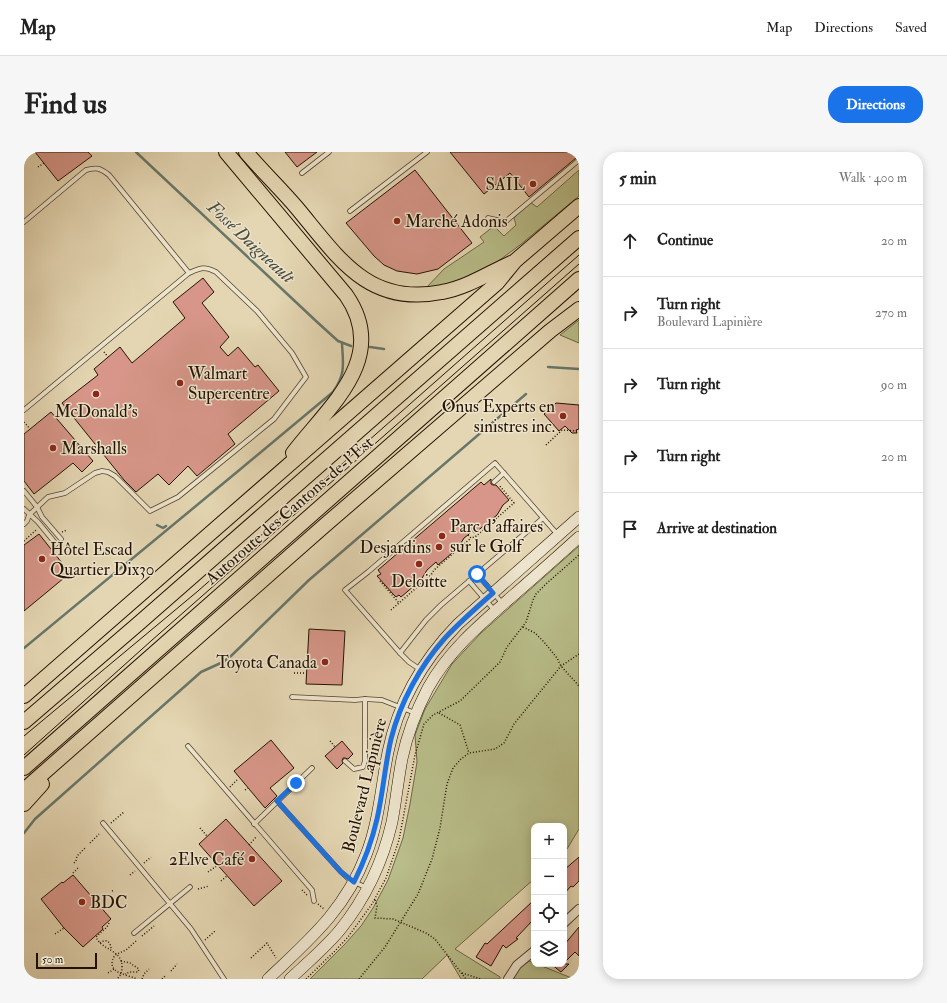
<!DOCTYPE html>
<meta charset="utf-8">
<style>
body{margin:0;font-family:"IM FELL Double Pica",serif;background:#f6f6f6;color:#222}
.controls{position:absolute;right:12px;bottom:12px;display:grid;overflow:hidden;border-radius:8px;box-shadow:0 2px 10px #0003}
.controls button{width:36px;height:36px;display:grid;place-items:center;padding:0;border:0;border-bottom:1px solid #e0e0e0;background:#fff;color:#222;font:20px sans-serif}
.scale{position:absolute;left:12px;bottom:10px;width:61px;box-sizing:border-box;padding-left:4px;border:2px solid #231200;border-top:0;font-size:11px;line-height:14px;white-space:nowrap;color:#231200;-webkit-text-stroke:3px #ede4cd;paint-order:stroke}
.stop{position:absolute;width:12px;height:12px;margin:-9px;border:3px solid #1a73e8;border-radius:50%;background:#fff}
.stop.end{background:#1a73e8;border-color:#fff;box-shadow:0 1px 4px #0008}
.list{margin:0;padding:0;list-style:none}
h2{display:flex;justify-content:space-between;align-items:center;height:52px;margin:0;padding:0 16px;font-size:17px}
h2 small{font-size:13px;font-weight:400;color:#767676}
.list li{display:grid;grid-template-columns:26px 1fr auto;gap:12px;align-items:center;box-sizing:border-box;height:72px;padding:0 16px;border-top:1px solid #e0e0e0}
.list b{display:block;font-size:15px;white-space:nowrap}
.list p{margin:0;font-size:13px;white-space:nowrap;color:#767676}
.list em{font-size:13px;font-style:normal;color:#767676}
.icon{flex:none;width:22px;height:22px;fill:none;stroke:currentColor;stroke-width:2;stroke-linecap:round;stroke-linejoin:round}
.map{position:relative;flex:none;width:555px;height:827px;overflow:hidden;border-radius:16px}
header{display:flex;align-items:center;gap:24px;box-sizing:border-box;height:56px;padding:0 20px;background:#fff;border-bottom:1px solid #e0e0e0}
header strong{font-size:19px}
nav{display:flex;gap:22px;margin-inline-start:auto;font-size:14px}
.intro{display:flex;align-items:center;justify-content:space-between;box-sizing:border-box;height:96px;padding:0 24px}
h1{margin:0;font-size:28px}
.button{padding:10px 18px;border-radius:16px;background:#1a73e8;color:#fff;font-size:14px;font-weight:700}
main{display:flex;gap:24px;padding:0 24px}
aside{flex:1;background:#fff;border-radius:16px;box-shadow:0 2px 10px #0003}
.map>svg:first-child{display:block}
.green{fill:#b8bd89;stroke:#6e6844}
.lines{fill:none;stroke-linecap:round;stroke-linejoin:round}
.stream{stroke:#67766a;stroke-width:2.5}
.building{fill:#d79689;stroke:#231200}
.service-casing{stroke:#53432c;stroke-width:5.5}
.minor-casing{stroke:#53432c;stroke-width:10}
.secondary-casing{stroke:#231200;stroke-width:12}
.motorway-casing{stroke:#231200;stroke-width:16}
.path{stroke:#231200;stroke-width:1.5;stroke-dasharray:1 2;stroke-linecap:butt}
.service{stroke:#ede4cd;stroke-width:4}
.minor{stroke:#ede4cd;stroke-width:8}
.secondary{stroke:#ede4cd;stroke-width:11}
.motorway{stroke:#e4d6b2;stroke-width:14}
.tram{stroke:#231200;stroke-width:1}
.route{stroke:#1a73e8;stroke-width:5}
.poi-dot{fill:#8f2418;stroke:#ede4cd;stroke-width:1.5}
.labels{text-anchor:middle;stroke-width:3;stroke-linejoin:round;paint-order:stroke}
.poi-label{font-size:17px;fill:#231200;stroke:#ede4cd;text-anchor:start}
.street-label{font-size:17px;fill:#231200;stroke:#ede4cd}
.water-label{font-size:18px;font-style:italic;fill:#4b4c3e;stroke:#ede4cd}
</style>
<header>
<strong>Map</strong>
<nav><a>Map</a><a>Directions</a><a>Saved</a></nav>
</header>
<div class="intro"><h1>Find us</h1><a class="button">Directions</a></div>
<main>
<div class="map">
<svg width="555" height="827" viewBox="0 0 555 827">
<rect width="100%" height="100%" fill="#e4d6b2"/>
<filter id="stains"><feTurbulence type="fractalNoise" baseFrequency=".005" numOctaves="4"/><feColorMatrix values="0 0 0 0 .2 0 0 0 0 .09 0 0 0 0 .02 0 0 0 .5 -.17"/></filter>
<radialGradient id="worn" r=".72"><stop offset=".6" stop-color="#630" stop-opacity="0"/><stop offset="1" stop-color="#630" stop-opacity=".3"/></radialGradient>
<g class="green">
<path d="M 555,18 L 555,44 L 496,93 L 473,110 L 448,124 L 426,133 L 401,137 L 420,117 L 460,90 L 456,85 L 470,74 L 480,84 L 492,73 L 490,66 L 506,50 L 513,55 Z"/>
<path d="M 555,168 L 555,191 L 536,183 Z"/>
<path d="M 555,394 L 555,677 L 543,697 L 540,700 L 540,674 L 510,674 L 510,727 L 431,797 L 476,825 L 476,827 L 437,827 L 423,803 L 398,827 L 286,827 L 321,792 L 337,774 L 349,756 L 364,728 L 379,686 L 386,652 L 393,610 L 391,583 L 401,557 L 428,512 L 457,481 Z"/>
<path d="M 505,809 L 510,811 L 510,812 L 513,812 L 550,827 L 489,827 L 494,817 Z"/>
</g>
<g class="lines">
<g class="stream">
<path d="M 112,0 L 292,169 L 314,189 L 327,194"/>
<path d="M 346,195 L 360,197"/>
<path d="M 524,215 L 555,217"/>
<path d="M 133,373 L 139,376 L 142,374"/>
<path d="M 0,496 L 213,320 L 309,240 C 322,222 319,212 318,191"/>
<path d="M 0,681 L 11,667 L 177,520 L 199,510 L 207,504 L 285,428 L 502,242"/>
</g>
</g>
<g class="building">
<path d="M 11,0 L 64,0 L 68,4 L 34,29 Z"/>
<path d="M 261,0 L 293,0 L 273,15 Z"/>
<path d="M 426,0 L 547,0 L 552,6 L 505,45 L 486,21 L 460,42 Z"/>
<path d="M 391,18 L 448,91 L 414,117 L 393,122 L 373,119 L 360,113 L 350,104 L 322,71 Z"/>
<path d="M 179,126 L 190,140 L 178,151 L 205,185 L 196,195 L 204,204 L 214,195 L 231,215 L 234,213 L 255,239 L 204,282 L 211,292 L 173,324 L 164,314 L 145,333 L 134,322 L 112,340 L 100,328 L 38,251 L 74,223 L 70,217 L 96,195 L 108,211 L 161,166 L 149,150 Z"/>
<path d="M 532,251 L 555,253 L 555,277 L 552,278 L 553,281 L 548,281 L 541,274 L 535,279 L 520,262 Z"/>
<path d="M 27,260 L 69,309 L 58,320 L 49,311 L 10,342 L 0,329 L 0,282 Z"/>
<path d="M 467,327 L 467,332 L 469,333 L 472,333 L 485,348 L 479,353 L 473,363 L 451,381 L 448,379 L 444,383 L 440,386 L 434,396 L 414,413 L 412,410 L 403,418 L 397,428 L 377,445 L 375,443 L 372,445 L 369,442 L 353,424 L 357,422 L 354,418 L 457,330 L 460,333 Z"/>
<path d="M 15,382 L 46,421 L 0,459 L 0,393 Z"/>
<path d="M 285,477 L 321,479 L 318,533 L 282,532 Z"/>
<path d="M 247,588 L 270,616 L 246,636 L 253,644 L 241,656 L 210,619 Z"/>
<path d="M 318,589 L 329,602 L 324,607 L 321,606 L 319,606 L 318,609 L 319,611 L 313,617 L 301,604 Z"/>
<path d="M 202,667 L 258,729 L 230,754 L 175,692 Z"/>
<path d="M 555,705 L 555,729 L 549,735 L 547,734 L 540,742 L 540,718 Z"/>
<path d="M 49,723 L 87,767 L 78,775 L 79,777 L 59,795 L 40,776 L 17,747 L 38,730 L 39,731 Z"/>
<path d="M 510,748 L 510,767 L 492,786 L 494,787 L 482,796 L 479,793 L 467,814 L 452,805 L 461,791 L 463,792 Z"/>
<path d="M 555,775 L 555,804 L 551,800 L 540,811 L 540,793 Z"/>
<path d="M 527,812 L 545,812 L 537,820 Z"/>
</g>
<g class="lines">
<g class="service-casing">
<g id="service">
<path d="M 278,21 L 305,0"/>
<path d="M 326,59 L 403,0"/>
<path d="M 464,66 L 481,70 L 555,8"/>
<path d="M 0,70 L 62,18 C 73,15 76,16 85,23 L 165,121"/>
<path d="M 0,258 L 165,121 C 177,116 180,114 192,120 L 233,159 L 268,201 L 282,225 L 250,267 L 154,345 L 126,359 L 91,324 L 84,320 L 78,319 L 71,321 L 41,341 L 24,345 L 5,363 L 3,369 L 0,372"/>
<path d="M 470,330 L 480,321"/>
<path d="M 0,339 L 13,355 L 18,365 L 37,387"/>
<path d="M 0,357 L 14,370 L 32,392"/>
<path d="M 453,422 L 479,452"/>
<path d="M 445,429 L 471,459"/>
<path d="M 376,501 L 402,468 L 417,453 L 519,366"/>
<path d="M 397,518 L 385,510 L 376,501 L 321,438 L 344,420 L 471,311 L 534,383"/>
<path d="M 268,545 L 331,548 L 341,547 L 358,548 L 391,561"/>
<path d="M 164,594 L 288,738 L 290,749"/>
<path d="M 321,609 L 330,617 L 339,615 L 341,609 L 341,547"/>
<path d="M 253,649 L 317,720 L 326,728 L 343,736"/>
<path d="M 79,671 L 167,777 L 200,827"/>
<path d="M 230,672 L 288,616"/>
<path d="M 110,781 L 166,735"/>
</g>
</g>
<g class="minor-casing">
<g id="minor">
<path d="M 540,771 L 555,757"/>
<path d="M 484,827 L 493,813 L 510,799"/>
</g>
</g>
<g class="secondary-casing">
<g id="secondary">
<path d="M 244,827 C 285,788 321,758 342,703 C 355,670 357,635 364,600 C 374,551 400,507 434,472 L 555,365"/>
<path d="M 266,827 C 283,811 301,796 316,778 C 341,747 359,709 368,670 C 372,649 374,628 378,607 C 383,583 392,559 404,536 C 424,500 454,474 485,447 C 508,427 532,406 555,385"/>
</g>
</g>
<g class="motorway-casing">
<g id="motorway">
<path d="M 202,0 L 322,143 C 366,206 305,254 269,301"/>
<path d="M 222,0 C 238,19 257,37 273,56 C 314,105 344,155 418,140 C 442,136 465,121 487,111"/>
<path d="M 0,544 L 473,131 L 491,109 L 555,54"/>
<path d="M 0,570 L 114,472 L 555,86"/>
<path d="M 0,616 L 555,127"/>
<path d="M 0,638 L 300,374 L 526,179 L 555,157"/>
<path d="M 0,652 L 18,632"/>
</g>
</g>
<g class="path">
<path d="M 14,15 L 20,11"/>
<path d="M 80,200 L 84,205"/>
<path d="M 0,270 L 6,277"/>
<path d="M 522,293 L 538,278 L 555,279"/>
<path d="M 38,380 L 43,378"/>
<path d="M 444,383 L 447,386 L 451,385 L 490,351 L 475,333"/>
<path d="M 0,389 L 12,378"/>
<path d="M 356,429 L 375,451"/>
<path d="M 367,458 L 407,423 L 410,418 L 447,386"/>
<path d="M 499,475 L 511,481 L 520,490 L 533,506 L 537,514 L 555,534"/>
<path d="M 270,521 L 282,521"/>
<path d="M 415,561 L 436,573 L 445,601"/>
<path d="M 306,589 L 311,595"/>
<path d="M 206,635 L 213,628"/>
<path d="M 221,638 L 224,636"/>
<path d="M 87,671 L 100,660"/>
<path d="M 176,676 L 183,684"/>
<path d="M 66,691 L 75,682"/>
<path d="M 225,693 L 233,684"/>
<path d="M 50,711 L 52,709 L 53,704 L 61,696"/>
<path d="M 120,711 L 127,705"/>
<path d="M 184,720 L 194,713"/>
<path d="M 49,721 L 54,716"/>
<path d="M 106,723 L 111,719"/>
<path d="M 197,729 L 203,724"/>
<path d="M 174,737 L 185,734"/>
<path d="M 278,738 L 283,743"/>
<path d="M 88,739 L 90,738"/>
<path d="M 351,748 L 353,754 L 351,766 L 369,767 L 402,781 L 411,787 L 442,827"/>
<path d="M 74,751 L 75,751"/>
<path d="M 294,752 L 300,757"/>
<path d="M 85,771 L 83,775 L 72,785 C 78,799 98,797 98,815 C 98,820 97,823 93,827"/>
<path d="M 31,782 L 40,776"/>
<path d="M 118,784 L 130,774"/>
<path d="M 181,788 L 191,779"/>
<path d="M 112,789 L 102,798 L 91,803 C 80,821 102,822 113,827"/>
<path d="M 76,791 C 82,786 87,790 87,797"/>
<path d="M 227,806 L 243,791 L 252,806"/>
<path d="M 97,809 L 106,811 L 115,817 L 114,820 L 106,820 L 101,822"/>
<path d="M 147,819 L 153,812"/>
<path d="M 84,821 L 90,817"/>
<path d="M 438,821 L 457,827"/>
<path d="M 118,827 L 120,822 L 125,817"/>
<path d="M 138,827 L 141,824"/>
<path d="M 282,827 L 310,800 L 324,785 L 348,752 L 362,726 L 375,688 L 391,603 L 400,572 L 409,563 L 436,549 L 470,516 L 476,510 L 483,495 L 502,470 L 509,448 L 512,442 L 523,431 L 555,403"/>
<path d="M 335,827 L 361,795 L 394,742 L 408,707 L 416,676 L 423,632 L 429,616 L 437,607 L 445,601 L 471,597 L 480,591 L 490,572 L 537,514 L 555,502"/>
</g>
<use href="#service" class="service"/>
<use href="#minor" class="minor"/>
<use href="#secondary" class="secondary"/>
<use href="#motorway" class="motorway"/>
<g class="tram">
<path d="M 0,584 L 174,439 L 555,103"/>
<path d="M 0,603 L 127,489 L 555,112"/>
</g>
</g>
<g class="lines">
<path class="route" d="M 272,631 L 253,649 L 317,720 L 330,730 C 340,710 348,689 353,667 C 359,641 361,613 367,587 C 376,551 396,514 421,486 C 436,470 453,455 469,441 L 453,422"/>
</g>
<g class="poi-dot">
<circle cx="509" cy="32" r="4"/>
<circle cx="373" cy="69" r="4"/>
<circle cx="156" cy="231" r="4"/>
<circle cx="72" cy="242" r="4"/>
<circle cx="539" cy="264" r="4"/>
<circle cx="29" cy="296" r="4"/>
<circle cx="418" cy="384" r="4"/>
<circle cx="415" cy="395" r="4"/>
<circle cx="18" cy="407" r="4"/>
<circle cx="395" cy="412" r="4"/>
<circle cx="301" cy="510" r="4"/>
<circle cx="228" cy="707" r="4"/>
<circle cx="58" cy="750" r="4"/>
</g>
<g class="labels">
<g class="poi-label">
<text x="501" y="38" text-anchor="end">SAIL</text>
<text x="381" y="75">Marché Adonis</text>
<text x="164" y="227">Walmart<tspan x="164" dy="20">Supercentre</tspan></text>
<text x="531" y="260" text-anchor="end">Onus Experts en<tspan x="531" dy="20">sinistres inc.</tspan></text>
<text x="72" y="265" text-anchor="middle">McDonald's</text>
<text x="37" y="302">Marshalls</text>
<text x="426" y="380">Parc d'affaires<tspan x="426" dy="20">sur le Golf</tspan></text>
<text x="407" y="401" text-anchor="end">Desjardins</text>
<text x="26" y="403">Hôtel Escad<tspan x="26" dy="20">Quartier Dix30</tspan></text>
<text x="395" y="435" text-anchor="middle">Deloitte</text>
<text x="293" y="516" text-anchor="end">Toyota Canada</text>
<text x="220" y="713" text-anchor="end">2Elve Café</text>
<text x="66" y="756">BDC</text>
</g>
<g class="street-label">
<text transform="translate(265 358) rotate(-41)" y="6">Autoroute des Cantons-de-l'Est</text>
<text transform="translate(340 633) rotate(-76)" y="6">Boulevard Lapinière</text>
</g>
<g class="water-label">
<text transform="translate(227 90) rotate(43)" y="6">Fossé Daigneault</text>
</g>
</g>
<rect width="100%" height="100%" filter="url(#stains)"/>
<rect width="100%" height="100%" fill="url(#worn)"/>
</svg>
<div class="controls">
<button>+</button>
<button>−</button>
<button><svg class="icon" aria-label="locate" viewBox="0 0 24 24"><circle cx="12" cy="12" r="6"/><path d="M12 2v4M12 18v4M2 12h4M18 12h4"/></svg></button>
<button><svg class="icon" aria-label="layers" viewBox="0 0 24 24"><path d="M12 4l9 5-9 5-9-5zM3 14l9 5 9-5"/></svg></button>
</div>
<div class="scale">50 m</div>
<div class="stop" style="left:453px;top:422px"></div>
<div class="stop end" style="left:272px;top:631px"></div>
</div>
<aside>
<h2>5 min<small>Walk · 400 m</small></h2>
<ul class="list">
<li><svg class="icon" aria-label="ahead" viewBox="0 0 24 24"><path d="M12 20V5M6 11l6-6 6 6"/></svg><div><b>Continue</b></div><em>20 m</em></li>
<li><svg class="icon" aria-label="right" viewBox="0 0 24 24"><path d="M7 20v-9h11M14 6l5 5-5 5"/></svg><div><b>Turn right</b><p>Boulevard Lapinière</p></div><em>270 m</em></li>
<li><svg class="icon" aria-label="right" viewBox="0 0 24 24"><path d="M7 20v-9h11M14 6l5 5-5 5"/></svg><div><b>Turn right</b></div><em>90 m</em></li>
<li><svg class="icon" aria-label="right" viewBox="0 0 24 24"><path d="M7 20v-9h11M14 6l5 5-5 5"/></svg><div><b>Turn right</b></div><em>20 m</em></li>
<li><svg class="icon" aria-label="arrive" viewBox="0 0 24 24"><path d="M6 21V4h12l-3 4 3 4H6"/></svg><div><b>Arrive at destination</b></div></li>
</ul>
</aside>
</main>
